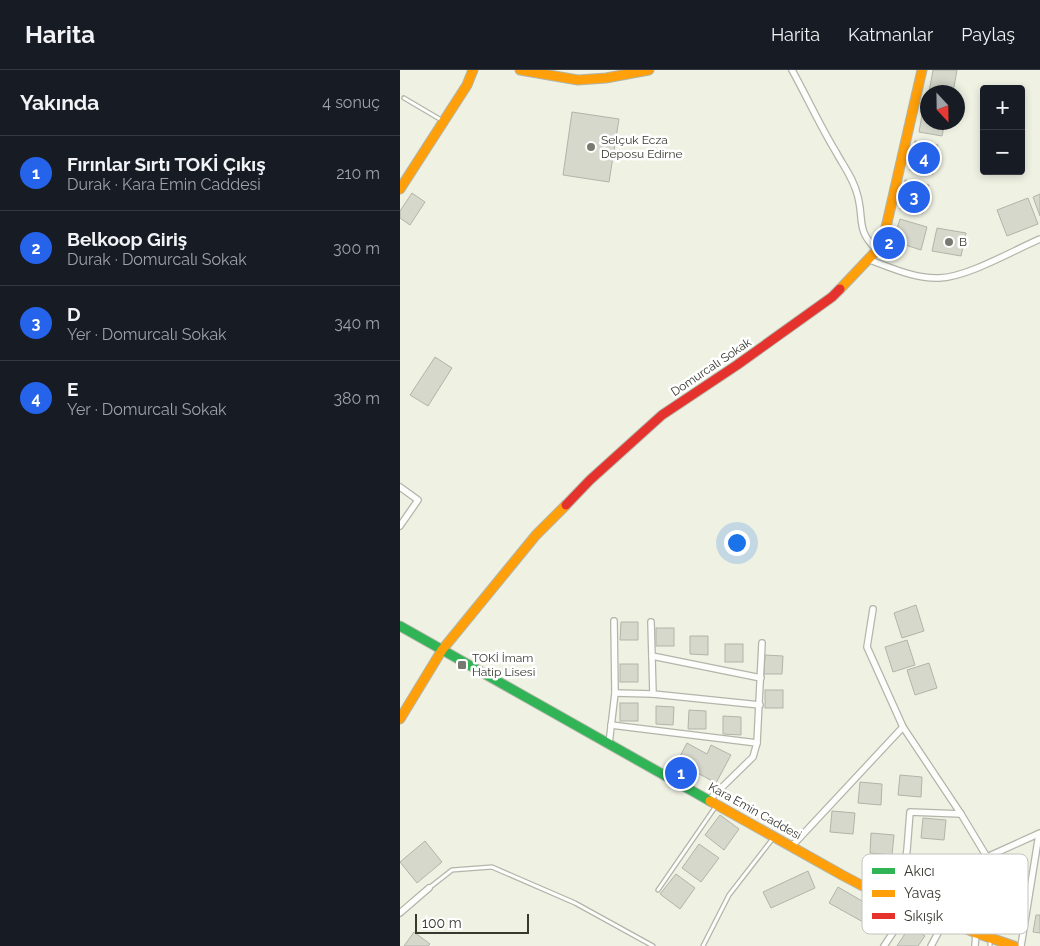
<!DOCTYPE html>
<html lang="tr">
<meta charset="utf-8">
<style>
body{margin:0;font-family:Raleway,sans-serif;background:#242831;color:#f1f3f6}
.controls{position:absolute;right:15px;top:15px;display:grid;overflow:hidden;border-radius:5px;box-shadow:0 2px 8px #0003}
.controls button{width:45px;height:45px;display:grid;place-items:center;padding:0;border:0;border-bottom:1px solid #363941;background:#171b24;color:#f1f3f6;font:25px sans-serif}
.compass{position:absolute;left:520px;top:15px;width:45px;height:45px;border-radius:50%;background:#171b24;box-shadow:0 2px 8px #0003;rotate:158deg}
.scale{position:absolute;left:15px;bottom:12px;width:114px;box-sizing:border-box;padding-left:5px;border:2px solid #37392f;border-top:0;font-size:14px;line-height:18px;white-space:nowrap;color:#37392f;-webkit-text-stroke:4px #fff;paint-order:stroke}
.you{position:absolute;left:336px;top:472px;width:18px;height:18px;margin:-12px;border:4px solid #fff;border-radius:50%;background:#1a73e8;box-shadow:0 0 0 8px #1a73e833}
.badge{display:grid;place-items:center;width:32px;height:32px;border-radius:50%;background:#2563eb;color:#fff;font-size:16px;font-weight:700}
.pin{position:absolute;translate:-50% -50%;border:2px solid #fff;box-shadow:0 1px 5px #0006}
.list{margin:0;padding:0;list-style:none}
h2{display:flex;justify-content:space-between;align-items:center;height:65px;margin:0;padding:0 20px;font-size:21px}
h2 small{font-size:16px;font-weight:400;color:#9ea1a6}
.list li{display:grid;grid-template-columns:32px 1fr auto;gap:15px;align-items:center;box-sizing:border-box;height:75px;padding:0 20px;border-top:1px solid #363941}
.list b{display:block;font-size:19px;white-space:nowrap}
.list p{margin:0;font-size:16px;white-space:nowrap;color:#9ea1a6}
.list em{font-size:16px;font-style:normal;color:#9ea1a6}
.map{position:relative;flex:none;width:640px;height:876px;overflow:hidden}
header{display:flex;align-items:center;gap:30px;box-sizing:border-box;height:70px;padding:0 25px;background:#171b24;border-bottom:1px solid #363941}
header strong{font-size:24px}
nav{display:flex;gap:28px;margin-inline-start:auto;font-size:18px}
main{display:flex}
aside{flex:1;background:#171b24}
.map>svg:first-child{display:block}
.building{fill:#d6d8cc;stroke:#b1b4a8}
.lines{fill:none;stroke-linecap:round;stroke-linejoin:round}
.lane-casing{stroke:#b2b5a9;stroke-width:5.5}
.street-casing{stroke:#b2b5a9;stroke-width:8}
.fast-casing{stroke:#b2b5a9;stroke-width:11}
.slow-casing{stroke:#b2b5a9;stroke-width:11}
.jam-casing{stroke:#b2b5a9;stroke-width:11}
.lane{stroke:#fdfdfb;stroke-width:3}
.street{stroke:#fdfdfb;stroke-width:5.5}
.fast{stroke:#30b455;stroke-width:9}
.slow{stroke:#ff9f0a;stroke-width:9}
.jam{stroke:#e5322d;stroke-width:9}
.poi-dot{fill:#777a6e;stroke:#fff;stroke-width:2}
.labels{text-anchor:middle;stroke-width:5;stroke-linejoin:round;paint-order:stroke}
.poi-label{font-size:12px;fill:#37392f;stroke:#fff;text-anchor:start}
.street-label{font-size:12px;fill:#37392f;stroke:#fff}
.key{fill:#fff;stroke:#c3c4c1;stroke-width:1}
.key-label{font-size:14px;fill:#37392f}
</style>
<header>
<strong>Harita</strong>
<nav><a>Harita</a><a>Katmanlar</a><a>Paylaş</a></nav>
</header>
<main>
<aside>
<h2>Yakında<small>4 sonuç</small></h2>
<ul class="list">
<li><span class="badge">1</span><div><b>Fırınlar Sırtı TOKİ Çıkış</b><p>Durak · Kara Emin Caddesi</p></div><em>210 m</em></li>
<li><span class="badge">2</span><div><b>Belkoop Giriş</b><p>Durak · Domurcalı Sokak</p></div><em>300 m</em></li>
<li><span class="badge">3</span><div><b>D</b><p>Yer · Domurcalı Sokak</p></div><em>340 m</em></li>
<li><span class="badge">4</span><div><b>E</b><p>Yer · Domurcalı Sokak</p></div><em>380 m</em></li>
</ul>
</aside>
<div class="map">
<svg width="640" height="876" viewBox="0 0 640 876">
<rect width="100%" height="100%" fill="#eff2e3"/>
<g class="building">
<path d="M 533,0 L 557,0 L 553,22 L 529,22 Z"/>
<path d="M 524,34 L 528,34 L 528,52 L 545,52 L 542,66 L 519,62 Z"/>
<path d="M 172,42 L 219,49 L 209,112 L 163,105 Z"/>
<path d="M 515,71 L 538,75 L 533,104 L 510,100 Z"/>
<path d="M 505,110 L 529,115 L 523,143 L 500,139 Z"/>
<path d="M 12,123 L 25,132 L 10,155 L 0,148 L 0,141 Z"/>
<path d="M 640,124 L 640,146 L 633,127 Z"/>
<path d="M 628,128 L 638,154 L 607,166 L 597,140 Z"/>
<path d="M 500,149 L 527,157 L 521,180 L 493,171 Z"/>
<path d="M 537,158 L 566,163 L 561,186 L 532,181 Z"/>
<path d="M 35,287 L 52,298 L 28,336 L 10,325 Z"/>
<path d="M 516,535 L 524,561 L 502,568 L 494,543 Z"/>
<path d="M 221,552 L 238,552 L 238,570 L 220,570 Z"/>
<rect x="256" y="558" width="18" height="18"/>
<path d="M 290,566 L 308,566 L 308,585 L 290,584 Z"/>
<path d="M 507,570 L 515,595 L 493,602 L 485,577 Z"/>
<rect x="325" y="574" width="18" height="18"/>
<path d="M 365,585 L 383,586 L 382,604 L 364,604 Z"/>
<path d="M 529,593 L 537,618 L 515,625 L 507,600 Z"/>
<rect x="220" y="594" width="18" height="18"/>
<rect x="365" y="620" width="18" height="18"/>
<rect x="220" y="633" width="18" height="18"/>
<path d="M 256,636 L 274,637 L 273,655 L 256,654 Z"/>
<path d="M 289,640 L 306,641 L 306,659 L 288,659 Z"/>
<path d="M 323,646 L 341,647 L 341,665 L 323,664 Z"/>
<path d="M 287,673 L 307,684 L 311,675 L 331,685 L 316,713 L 277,692 Z"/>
<path d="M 500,705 L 522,707 L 521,727 L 498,725 Z"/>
<path d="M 460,712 L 482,714 L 481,735 L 458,733 Z"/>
<path d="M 432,741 L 455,743 L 453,764 L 430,762 Z"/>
<path d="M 320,745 L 339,759 L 324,780 L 305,765 Z"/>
<path d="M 523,748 L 546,750 L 544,770 L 521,768 Z"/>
<path d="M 471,763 L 494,765 L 492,785 L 470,783 Z"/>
<path d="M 25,771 L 42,792 L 17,813 L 0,792 Z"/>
<path d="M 299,774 L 319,788 L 301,812 L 282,798 Z"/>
<path d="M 408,801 L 415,818 L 371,838 L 363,822 Z"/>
<path d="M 276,804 L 295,818 L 280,839 L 260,824 Z"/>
<path d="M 438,817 L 481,842 L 472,857 L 429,833 Z"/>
<path d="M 636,845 L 640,845 L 640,863 L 633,862 Z"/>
<path d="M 510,856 L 525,866 L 518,876 L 497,876 Z"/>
<path d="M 14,862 L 30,874 L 28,876 L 4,876 Z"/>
</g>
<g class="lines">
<g class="lane-casing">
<g id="lane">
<path d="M 4,28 L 43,51"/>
<path d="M 29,818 L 52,800 L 92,797 L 175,833 L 253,876"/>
<path d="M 258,820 L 316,736"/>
<path d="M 590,868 L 590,876"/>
<path d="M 303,876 L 329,825 L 374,767"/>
</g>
</g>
<g class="street-casing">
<g id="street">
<path d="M 392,0 C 407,27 420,56 436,82 C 444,97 454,109 458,127 C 464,151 456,160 477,180"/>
<path d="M 467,189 C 490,197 514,209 539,208 C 568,207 612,181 640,169"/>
<path d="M 0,417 L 18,430 L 0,456"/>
<path d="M 473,539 L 467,577 L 503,657 L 561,744 L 587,787"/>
<path d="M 251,552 L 253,624"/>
<path d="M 252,586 L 361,608"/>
<path d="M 215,623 L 253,624 L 360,635"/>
<path d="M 211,655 L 357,673"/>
<path d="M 209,674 L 215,623 L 214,551"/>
<path d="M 309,730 L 353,687 L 357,673 L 362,573"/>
<path d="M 392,776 L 503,657"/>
<path d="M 499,834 L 507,780 L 510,742 L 561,744"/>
<path d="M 0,843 L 29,818"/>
<path d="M 528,843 L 587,787 L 640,763"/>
<path d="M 484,876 L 508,840"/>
<path d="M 531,876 L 545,850"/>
<path d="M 575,876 L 576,863"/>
<path d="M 621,876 L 639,764"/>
</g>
</g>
<g class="fast-casing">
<path id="fast" d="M 0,556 L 310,731"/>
</g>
<g class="slow-casing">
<g id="slow">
<path d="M 120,0 L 178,10 L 206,8 L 249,0"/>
<path d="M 0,119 L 67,15 L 73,0"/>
<path d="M 440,219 L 477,180 L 484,166 L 522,0"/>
<path d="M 0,649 L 42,580 L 136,465 L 166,435"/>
<path d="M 310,731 L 442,805 L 508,840 L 528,843 L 576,863 L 614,876"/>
</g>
</g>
<g class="jam-casing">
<path id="jam" d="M 166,435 L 190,410 L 262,345 L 337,295 L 432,227 L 440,219"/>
</g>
<use href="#lane" class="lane"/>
<use href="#street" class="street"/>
<use href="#fast" class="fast"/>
<use href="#slow" class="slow"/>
<use href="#jam" class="jam"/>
</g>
<g class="poi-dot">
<circle cx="191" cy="77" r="5"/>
<circle cx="549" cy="172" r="5"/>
<rect x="57" y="590" width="10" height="10" rx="2.5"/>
</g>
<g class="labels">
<g class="poi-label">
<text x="201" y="74">Selçuk Ecza<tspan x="201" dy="14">Deposu Edirne</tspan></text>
<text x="559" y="176">B</text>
<text x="72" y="592">TOKİ İmam<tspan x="72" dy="14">Hatip Lisesi</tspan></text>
</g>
<g class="street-label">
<text transform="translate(311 297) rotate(-34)" y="4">Domurcalı Sokak</text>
<text transform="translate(355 741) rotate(29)" y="4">Kara Emin Caddesi</text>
</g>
</g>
<rect x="462" y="784" width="166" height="80" rx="8" class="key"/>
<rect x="472" y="798" width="23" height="6" fill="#30b455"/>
<rect x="472" y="820" width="23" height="7" fill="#ff9f0a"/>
<rect x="472" y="843" width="23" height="6" fill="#e5322d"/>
<g class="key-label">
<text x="504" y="806">Akıcı</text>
<text x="504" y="828">Yavaş</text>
<text x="504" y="851">Sıkışık</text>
</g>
</svg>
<div class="controls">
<button>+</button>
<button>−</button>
</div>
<svg class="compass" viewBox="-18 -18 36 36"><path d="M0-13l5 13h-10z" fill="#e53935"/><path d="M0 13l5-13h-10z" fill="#9ea1a6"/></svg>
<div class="scale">100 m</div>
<div class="you"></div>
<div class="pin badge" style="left:281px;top:703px">1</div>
<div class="pin badge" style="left:489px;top:173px">2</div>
<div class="pin badge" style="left:514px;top:127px">3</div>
<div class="pin badge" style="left:524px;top:88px">4</div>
</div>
</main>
